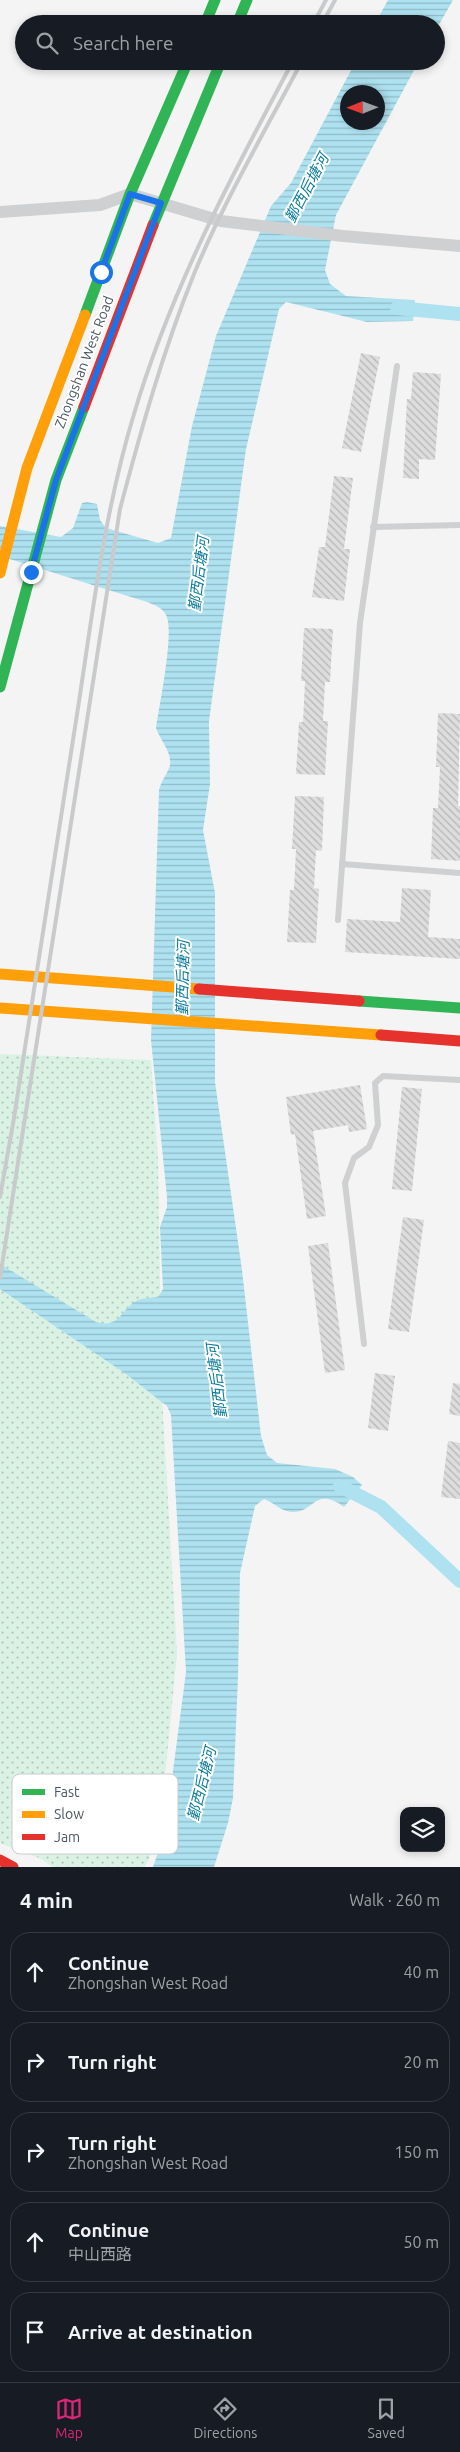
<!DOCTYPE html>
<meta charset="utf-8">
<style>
body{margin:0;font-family:Ubuntu,"Noto Sans SC",sans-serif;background:#242831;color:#f1f3f6}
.controls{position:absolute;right:15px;bottom:15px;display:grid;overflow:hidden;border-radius:10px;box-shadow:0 2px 8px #0003}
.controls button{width:45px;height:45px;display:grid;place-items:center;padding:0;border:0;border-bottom:1px solid #363941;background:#171b24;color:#f1f3f6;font:25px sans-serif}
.compass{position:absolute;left:340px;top:85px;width:45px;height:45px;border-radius:50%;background:#171b24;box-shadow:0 2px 8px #0003;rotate:269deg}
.stop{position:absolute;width:15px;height:15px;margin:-11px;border:4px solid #1a73e8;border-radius:50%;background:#fff}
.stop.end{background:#1a73e8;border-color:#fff;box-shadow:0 1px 5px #0008}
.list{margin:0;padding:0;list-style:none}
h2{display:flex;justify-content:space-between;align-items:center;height:65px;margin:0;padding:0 20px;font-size:21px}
h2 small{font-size:16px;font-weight:400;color:#9ea1a6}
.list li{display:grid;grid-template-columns:32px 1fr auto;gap:15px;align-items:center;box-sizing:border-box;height:80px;margin:0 10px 10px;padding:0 10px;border:1px solid #363941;border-radius:20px}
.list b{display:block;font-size:19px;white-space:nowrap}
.list p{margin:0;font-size:16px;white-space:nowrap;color:#9ea1a6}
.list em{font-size:16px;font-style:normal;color:#9ea1a6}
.icon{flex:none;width:28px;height:28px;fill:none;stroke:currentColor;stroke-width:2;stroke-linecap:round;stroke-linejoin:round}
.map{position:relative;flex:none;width:460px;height:1867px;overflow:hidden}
.search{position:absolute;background:#171b24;box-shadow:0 2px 8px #0003;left:15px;right:15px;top:15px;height:55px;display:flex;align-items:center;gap:12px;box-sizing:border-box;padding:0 18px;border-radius:28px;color:#9ea1a6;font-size:19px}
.sheet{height:515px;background:#171b24}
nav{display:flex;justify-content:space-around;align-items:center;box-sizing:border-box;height:70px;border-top:1px solid #363941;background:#171b24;font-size:14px;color:#9ea1a6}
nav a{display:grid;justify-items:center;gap:2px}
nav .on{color:#db2777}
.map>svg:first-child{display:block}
.park{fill:url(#park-dots)}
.water{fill:url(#water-rules);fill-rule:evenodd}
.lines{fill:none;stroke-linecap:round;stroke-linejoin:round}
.canal{stroke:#aee2f0;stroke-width:14}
.building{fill:url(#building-back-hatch)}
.lane{stroke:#ced0d2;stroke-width:6}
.street{stroke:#ced0d2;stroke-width:12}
.fast{stroke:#30b455;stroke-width:11}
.slow{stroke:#ff9f0a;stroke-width:11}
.jam{stroke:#e5322d;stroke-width:11}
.rail{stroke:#c9cacc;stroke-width:4}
.route{stroke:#1a73e8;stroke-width:6}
.labels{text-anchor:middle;stroke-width:4;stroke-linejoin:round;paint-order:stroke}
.street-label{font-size:14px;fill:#4a5661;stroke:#fff}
.water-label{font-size:15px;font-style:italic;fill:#0c7c9b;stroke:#fff}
.key{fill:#fff;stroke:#c9ccd0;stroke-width:1}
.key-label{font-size:14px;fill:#4a5661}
</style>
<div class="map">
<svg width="460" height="1867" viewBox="0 0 460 1867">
<defs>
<pattern id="park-dots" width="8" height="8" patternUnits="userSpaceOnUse" patternTransform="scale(1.25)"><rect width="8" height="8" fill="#d9f2e3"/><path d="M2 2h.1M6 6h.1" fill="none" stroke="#b2c7bb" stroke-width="1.8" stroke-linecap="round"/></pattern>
<pattern id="water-rules" width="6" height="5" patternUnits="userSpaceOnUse" patternTransform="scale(1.25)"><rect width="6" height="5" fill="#aee2f0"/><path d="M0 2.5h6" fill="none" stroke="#90bac6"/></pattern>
<pattern id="building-back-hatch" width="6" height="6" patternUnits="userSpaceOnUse" patternTransform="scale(1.25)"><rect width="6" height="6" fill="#ddddde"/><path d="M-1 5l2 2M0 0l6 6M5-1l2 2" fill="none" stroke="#b5b6b7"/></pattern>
</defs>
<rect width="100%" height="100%" fill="#f4f4f4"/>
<path class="park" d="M 0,1054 L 151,1060 L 158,1161 L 162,1398 L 177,1653 L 159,1838 L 145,1867 L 53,1867 L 39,1858 L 0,1843 Z"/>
<g class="water">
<path d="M 388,0 L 453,0 L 436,30 L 436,24 L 375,24 Z"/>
<path d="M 356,61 L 419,61 L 336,215 L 325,270 L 330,284 L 346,296 L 415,300 L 413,321 L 367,322 L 286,302 L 279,309 L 246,449 L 209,721 L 210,784 L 203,830 L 215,893 L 215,1082 L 242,1270 L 261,1436 L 267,1455 L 277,1463 L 335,1469 L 353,1477 L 362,1485 L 344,1507 C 315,1486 315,1512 293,1512 C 281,1512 275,1503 264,1499 L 255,1506 L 240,1573 L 238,1677 L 233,1798 L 228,1823 L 214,1867 L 153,1867 L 165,1832 L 186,1672 L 171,1415 L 167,1406 L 126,1374 L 0,1289 L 0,1264 L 96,1322 C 121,1329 120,1309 138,1300 C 144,1298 152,1298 158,1297 L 163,1289 L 160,1227 L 167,1207 L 167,1197 L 151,1040 L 159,790 C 161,781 168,773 170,765 C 172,752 160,740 156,728 C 159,707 175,630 166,615 C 162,607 154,605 147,602 L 0,556 L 0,526 L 61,537 L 73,528 L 82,503 L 87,502 L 97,504 L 100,520 L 106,528 L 158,543 L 171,538 L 192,426 L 216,336 L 271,206 L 291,183 ZM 348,92 L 378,92 L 378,122 L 348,122 Z"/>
</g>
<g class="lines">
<g class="canal">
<path d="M 397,308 L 460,314"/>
<path d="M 340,1486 L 381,1507 L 460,1581"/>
</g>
</g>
<g class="building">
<path d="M 361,353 L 380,357 L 361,452 L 342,448 Z"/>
<path d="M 413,372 L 441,374 L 435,460 L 419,459 L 419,479 L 403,478 L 407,399 L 411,399 Z"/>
<path d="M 334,476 L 353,478 L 344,549 L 350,549 L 344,601 L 312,597 L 319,547 L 325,547 Z"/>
<path d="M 304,628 L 333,629 L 330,682 L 325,682 L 323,721 L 328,721 L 325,775 L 296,774 L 299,722 L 303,722 L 305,681 L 301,681 Z"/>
<path d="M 438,713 L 460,714 L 458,806 L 460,806 L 460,861 L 431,859 L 433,808 L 438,808 L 440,767 L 436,767 Z"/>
<path d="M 295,796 L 324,797 L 322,851 L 316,850 L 314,888 L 319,889 L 316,943 L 287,942 L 290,890 L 294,890 L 296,849 L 292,849 Z"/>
<path d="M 402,888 L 431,890 L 428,937 L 460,939 L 460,959 L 345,952 L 347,919 L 400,922 Z"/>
<path d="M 360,1085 L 367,1129 L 349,1132 L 348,1125 L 313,1131 L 326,1216 L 307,1219 L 295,1134 L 291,1135 L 286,1097 Z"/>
<path d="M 402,1087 L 422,1089 L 412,1191 L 392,1189 Z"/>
<path d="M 403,1217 L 424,1220 L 409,1332 L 388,1329 Z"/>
<path d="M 328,1243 L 345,1370 L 325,1373 L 308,1246 Z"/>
<path d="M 375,1373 L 395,1376 L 388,1431 L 368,1428 Z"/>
<path d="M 453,1383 L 460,1384 L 460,1416 L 449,1414 Z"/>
<path d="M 448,1441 L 460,1443 L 460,1499 L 441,1497 Z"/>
</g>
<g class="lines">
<g class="lane">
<path d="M 373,527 L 460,525"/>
<path d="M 342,864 L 460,873"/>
<path d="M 338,920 L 360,623 L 397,366"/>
<path d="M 364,1344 L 345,1183 L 354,1158 L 369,1147 L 378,1125 L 375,1083 L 383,1076 L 460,1080"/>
</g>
<path class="street" d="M 0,212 L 100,205 L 130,194 L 221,221 L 343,236 L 460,246"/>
<g class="fast">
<path d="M 205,24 L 215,0"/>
<path d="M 237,24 L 247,0"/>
<path d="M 153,225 L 221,61"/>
<path d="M 85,315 L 130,194 L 188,61"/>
<path d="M 0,687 L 56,480 L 84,407"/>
<path d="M 359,1001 L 460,1008"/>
</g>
<g class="slow">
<path d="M 0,573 L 27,468 L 85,315"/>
<path d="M 0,974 L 199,989"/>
<path d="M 0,1008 L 381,1035"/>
</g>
<g class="jam">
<path d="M 84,407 L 153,225"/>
<path d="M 199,989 L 359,1001"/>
<path d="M 381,1035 L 460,1041"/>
<path d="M 0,1860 L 13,1867"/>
</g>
<g class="rail">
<path d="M 313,24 L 326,0"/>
<path d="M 322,24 L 335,0"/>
<path d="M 0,1197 L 14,1118 C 36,982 57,845 78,708 C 93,610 105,509 134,414 C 171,289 232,175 293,61"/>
<path d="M 0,1278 L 120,509 C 141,430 163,351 194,274 C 224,201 265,131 302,61"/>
</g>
</g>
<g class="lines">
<path class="route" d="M 31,572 L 56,480 L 161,203 L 130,194 L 101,272"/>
</g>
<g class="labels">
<g class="street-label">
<text transform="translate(84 362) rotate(-69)" y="5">Zhongshan West Road</text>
</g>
<g class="water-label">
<text transform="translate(307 188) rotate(-62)" y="5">鄞西后塘河</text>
<text transform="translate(199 574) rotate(-83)" y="5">鄞西后塘河</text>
<text transform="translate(183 978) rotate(-89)" y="5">鄞西后塘河</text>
<text transform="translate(217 1381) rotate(-97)" y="5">鄞西后塘河</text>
<text transform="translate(202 1784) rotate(-76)" y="5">鄞西后塘河</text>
</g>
</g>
<rect x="12" y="1774" width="166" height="80" rx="8" class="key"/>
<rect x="22" y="1789" width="23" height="6" fill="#30b455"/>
<rect x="22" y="1811" width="23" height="7" fill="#ff9f0a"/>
<rect x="22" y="1834" width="23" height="6" fill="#e5322d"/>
<g class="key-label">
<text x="54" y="1797">Fast</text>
<text x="54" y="1819">Slow</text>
<text x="54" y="1842">Jam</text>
</g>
</svg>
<div class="controls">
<button><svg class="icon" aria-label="layers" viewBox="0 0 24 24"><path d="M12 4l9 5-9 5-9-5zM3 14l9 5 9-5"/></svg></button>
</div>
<svg class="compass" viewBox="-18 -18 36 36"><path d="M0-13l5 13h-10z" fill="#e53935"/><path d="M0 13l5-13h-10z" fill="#9ea1a6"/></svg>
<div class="stop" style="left:101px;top:272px"></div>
<div class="stop end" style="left:31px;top:572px"></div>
<div class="search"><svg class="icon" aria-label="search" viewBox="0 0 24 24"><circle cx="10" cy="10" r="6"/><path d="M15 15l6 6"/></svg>Search here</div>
</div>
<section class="sheet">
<h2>4 min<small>Walk · 260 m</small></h2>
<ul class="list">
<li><svg class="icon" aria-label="ahead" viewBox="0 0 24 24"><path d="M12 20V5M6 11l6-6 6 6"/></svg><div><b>Continue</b><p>Zhongshan West Road</p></div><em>40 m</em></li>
<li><svg class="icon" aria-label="right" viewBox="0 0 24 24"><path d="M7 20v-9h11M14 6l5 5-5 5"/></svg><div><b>Turn right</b></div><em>20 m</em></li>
<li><svg class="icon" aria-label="right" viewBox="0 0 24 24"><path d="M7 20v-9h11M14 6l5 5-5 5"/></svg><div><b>Turn right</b><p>Zhongshan West Road</p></div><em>150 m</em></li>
<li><svg class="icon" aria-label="ahead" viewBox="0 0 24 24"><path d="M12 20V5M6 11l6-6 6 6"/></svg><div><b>Continue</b><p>中山西路</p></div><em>50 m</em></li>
<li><svg class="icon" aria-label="arrive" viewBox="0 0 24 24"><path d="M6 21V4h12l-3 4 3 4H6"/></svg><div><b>Arrive at destination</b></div></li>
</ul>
</section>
<nav>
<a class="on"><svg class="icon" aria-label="map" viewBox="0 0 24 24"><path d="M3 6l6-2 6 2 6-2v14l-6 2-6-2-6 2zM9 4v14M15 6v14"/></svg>Map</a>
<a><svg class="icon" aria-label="directions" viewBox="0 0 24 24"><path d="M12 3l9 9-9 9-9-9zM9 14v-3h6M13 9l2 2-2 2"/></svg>Directions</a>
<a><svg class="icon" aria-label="saved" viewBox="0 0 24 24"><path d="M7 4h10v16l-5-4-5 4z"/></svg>Saved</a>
</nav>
